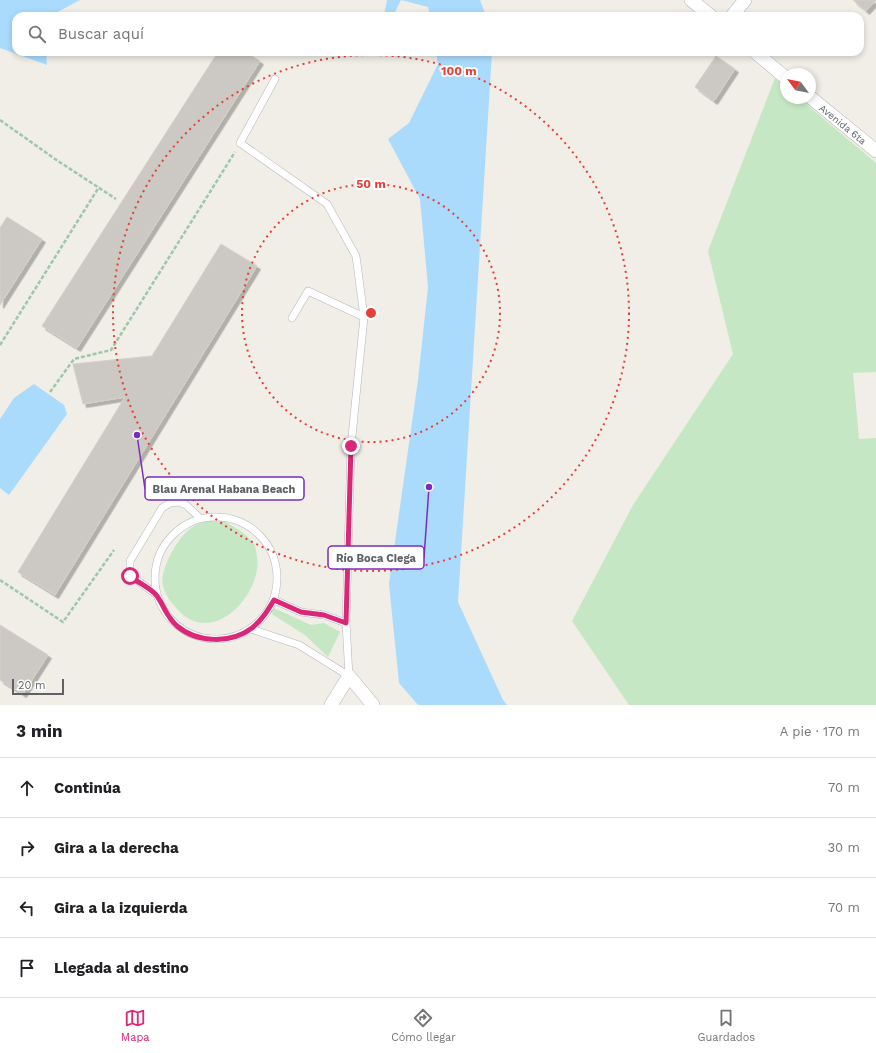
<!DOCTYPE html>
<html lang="es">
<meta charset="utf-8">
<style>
body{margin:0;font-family:"Work Sans",sans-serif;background:#f2f2f2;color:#202124}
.compass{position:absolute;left:780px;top:68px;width:36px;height:36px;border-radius:50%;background:#fff;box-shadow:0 2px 6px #0003;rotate:302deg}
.scale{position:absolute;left:12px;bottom:10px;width:52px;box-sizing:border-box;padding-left:4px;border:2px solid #5e6267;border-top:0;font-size:11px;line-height:14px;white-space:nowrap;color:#5e6267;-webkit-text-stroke:3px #fff;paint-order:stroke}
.stop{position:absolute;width:12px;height:12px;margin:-9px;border:3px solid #db2777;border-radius:50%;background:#fff}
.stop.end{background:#db2777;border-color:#fff;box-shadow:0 1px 4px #0008}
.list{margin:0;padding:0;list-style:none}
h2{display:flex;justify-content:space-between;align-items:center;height:52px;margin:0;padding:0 16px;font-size:17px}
h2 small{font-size:13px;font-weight:400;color:#757577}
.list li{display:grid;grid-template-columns:26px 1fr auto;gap:12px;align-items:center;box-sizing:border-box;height:60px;padding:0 16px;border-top:1px solid #e0e0e0}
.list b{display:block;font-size:15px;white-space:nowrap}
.list em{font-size:13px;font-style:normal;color:#757577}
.icon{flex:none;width:22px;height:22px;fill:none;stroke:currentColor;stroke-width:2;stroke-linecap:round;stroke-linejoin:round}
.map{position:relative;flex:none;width:876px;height:705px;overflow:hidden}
.search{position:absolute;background:#fff;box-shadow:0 2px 6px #0003;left:12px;right:12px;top:12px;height:44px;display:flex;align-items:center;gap:10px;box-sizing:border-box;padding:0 14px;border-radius:12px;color:#757577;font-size:15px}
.sheet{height:292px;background:#fff}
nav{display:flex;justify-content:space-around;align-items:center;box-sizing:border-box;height:56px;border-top:1px solid #e0e0e0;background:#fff;font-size:11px;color:#757577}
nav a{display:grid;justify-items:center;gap:2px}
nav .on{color:#db2777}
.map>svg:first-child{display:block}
.green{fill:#c5e7c4}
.water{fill:#aadbfd}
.building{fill:#ccc8c4;stroke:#d5cfc5;filter:url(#shadow)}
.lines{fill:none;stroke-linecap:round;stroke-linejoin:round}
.service-casing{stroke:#b4b7bb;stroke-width:8}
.minor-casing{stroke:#b4b7bb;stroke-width:14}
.path{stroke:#9dc7a8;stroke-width:2.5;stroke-dasharray:4 2;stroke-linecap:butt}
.service{stroke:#fff;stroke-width:7}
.minor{stroke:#fff;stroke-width:13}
.route{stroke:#db2777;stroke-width:5}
.ring{fill:none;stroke:#e63f37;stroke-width:2;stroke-dasharray:2 4}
.labels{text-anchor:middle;stroke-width:4;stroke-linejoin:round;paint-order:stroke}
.street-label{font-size:10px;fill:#5e6267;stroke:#fff}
.centre{fill:#e63f37;stroke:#fff;stroke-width:2}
.ring-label{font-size:12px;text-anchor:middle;font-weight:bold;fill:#e63f37;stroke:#fff;stroke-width:4;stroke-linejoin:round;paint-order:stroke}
.leader{fill:none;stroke:#7b2cbf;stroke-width:1.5}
.callout-dot{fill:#7b2cbf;stroke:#fff;stroke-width:1.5}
.callout{fill:#fff;stroke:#7b2cbf;stroke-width:1.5}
.callout-label{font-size:11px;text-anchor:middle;font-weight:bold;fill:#5e6267}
</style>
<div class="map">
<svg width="876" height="705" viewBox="0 0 876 705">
<defs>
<filter id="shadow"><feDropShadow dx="3.5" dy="3.5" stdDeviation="0" flood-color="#0004"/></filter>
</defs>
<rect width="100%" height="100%" fill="#f0eee7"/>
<g class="green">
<path d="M 775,78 L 786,87 L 786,98 L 799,98 L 876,163 L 876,372 L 853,373 L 859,439 L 876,438 L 876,705 L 629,705 L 572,621 L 633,505 L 733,354 L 708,251 Z"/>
<path d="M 220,519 C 233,526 245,532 254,544 C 256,547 256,552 257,556 C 263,594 213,647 179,611 C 171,602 166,597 163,586 C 159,570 178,537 191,528 C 200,522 209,520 220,519 Z"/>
<path d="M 267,605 L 311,625 L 324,623 L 340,632 L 328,657 L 305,635 L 264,609 Z"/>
</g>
<g class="water">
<path d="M 0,0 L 80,0 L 50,16 L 16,16 L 16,52 L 46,52 L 47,65 L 0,48 Z"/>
<path d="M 387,0 L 480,0 L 486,16 L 430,16 L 428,7 L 401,0 L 393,16 L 384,16 Z"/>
<path d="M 436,52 L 492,52 L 458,602 L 503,700 L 507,705 L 418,705 L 399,683 L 389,584 L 418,380 L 428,287 L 420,199 L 388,139 L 409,123 L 438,64 Z"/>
<path d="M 34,384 L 64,405 L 67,414 L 9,495 L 0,488 L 0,419 L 14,398 Z"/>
</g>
<g class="building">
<path d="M 853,0 L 876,0 L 866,11 Z"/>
<path d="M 218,52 L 245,52 L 260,61 L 77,348 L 42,326 Z"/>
<path d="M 716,56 L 735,69 L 714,101 L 695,87 Z"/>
<path d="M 7,217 L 42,239 L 0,305 L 0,228 Z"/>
<path d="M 221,244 L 257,266 L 55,595 L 18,572 L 125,397 L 83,404 L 73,364 L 152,356 Z"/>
<path d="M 0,625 L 48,655 L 23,694 L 0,680 Z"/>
</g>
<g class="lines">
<g class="service-casing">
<g id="service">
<path d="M 275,79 L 240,143 L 327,204 L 356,256 L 364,317 L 351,446 L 346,623 L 349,676"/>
<path d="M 292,318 L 308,291 L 364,317"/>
<circle cx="216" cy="578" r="61"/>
<path d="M 157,595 L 130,575 L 130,561 L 162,508 L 170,503 L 179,502 L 186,505 L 200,518"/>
<path d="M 274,600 L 301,612 L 324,615 L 346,623"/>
<path d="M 251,629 L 299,645 L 349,676"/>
</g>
</g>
<g class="minor-casing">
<g id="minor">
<path d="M 691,0 L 711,16"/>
<path d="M 732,16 L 745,0"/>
<path d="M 755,52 L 786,78"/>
<path d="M 810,97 L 876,151"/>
<path d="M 331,705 L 349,676 L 373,705"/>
</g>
</g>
<g class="path">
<path d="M 0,120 L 55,159 L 116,199"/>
<path d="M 0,345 L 99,187"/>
<path d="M 50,392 L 74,359 L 111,350 L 235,152"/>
<path d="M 0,580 L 63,622 L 114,550"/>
</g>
<use href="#service" class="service"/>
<use href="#minor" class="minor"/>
</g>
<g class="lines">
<path class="route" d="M 130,576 C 138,583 151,588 157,596 C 165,607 165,615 177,626 C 197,643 231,644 252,628 C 262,620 268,610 274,600 L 301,612 L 324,615 L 346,623 L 351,446"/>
</g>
<g class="ring">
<circle cx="371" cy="313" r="129"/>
<circle cx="371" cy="313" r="258"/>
</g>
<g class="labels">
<g class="street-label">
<text transform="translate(843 124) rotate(39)" y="4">Avenida 6ta</text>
</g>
</g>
<circle cx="371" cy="313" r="6" class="centre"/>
<g class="ring-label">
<text x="459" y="75">100 m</text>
<text x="371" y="188">50 m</text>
</g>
<path class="leader" d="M137 435L145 489M429 487L424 558"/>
<g class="callout-dot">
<circle cx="137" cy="435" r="4"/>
<circle cx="429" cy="487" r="4"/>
</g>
<g class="callout">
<rect x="145" y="477" width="159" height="23" rx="4"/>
<rect x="328" y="546" width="96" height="23" rx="4"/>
</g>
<g class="callout-label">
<text x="224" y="493">Blau Arenal Habana Beach</text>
<text x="376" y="562">Río Boca Ciega</text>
</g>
</svg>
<svg class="compass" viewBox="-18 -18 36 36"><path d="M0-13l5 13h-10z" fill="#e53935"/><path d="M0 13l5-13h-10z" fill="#757577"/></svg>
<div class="scale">20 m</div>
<div class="stop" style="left:130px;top:576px"></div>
<div class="stop end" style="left:351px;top:446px"></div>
<div class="search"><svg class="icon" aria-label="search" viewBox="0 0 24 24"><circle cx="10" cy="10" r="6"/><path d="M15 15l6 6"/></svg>Buscar aquí</div>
</div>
<section class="sheet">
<h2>3 min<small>A pie · 170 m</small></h2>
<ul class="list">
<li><svg class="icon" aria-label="ahead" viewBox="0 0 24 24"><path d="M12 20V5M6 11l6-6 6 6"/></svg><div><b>Continúa</b></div><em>70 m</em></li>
<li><svg class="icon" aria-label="right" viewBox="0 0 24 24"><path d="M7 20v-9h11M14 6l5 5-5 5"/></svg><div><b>Gira a la derecha</b></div><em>30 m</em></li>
<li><svg class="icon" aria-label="left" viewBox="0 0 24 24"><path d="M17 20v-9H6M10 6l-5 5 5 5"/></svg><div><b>Gira a la izquierda</b></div><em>70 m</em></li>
<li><svg class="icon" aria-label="arrive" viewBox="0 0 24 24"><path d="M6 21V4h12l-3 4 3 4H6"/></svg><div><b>Llegada al destino</b></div></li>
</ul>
</section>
<nav>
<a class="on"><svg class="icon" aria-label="map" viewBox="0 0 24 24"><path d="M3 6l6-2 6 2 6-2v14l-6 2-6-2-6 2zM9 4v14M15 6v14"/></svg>Mapa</a>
<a><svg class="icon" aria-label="directions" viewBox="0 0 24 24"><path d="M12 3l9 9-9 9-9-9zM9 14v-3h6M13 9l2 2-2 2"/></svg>Cómo llegar</a>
<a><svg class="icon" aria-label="saved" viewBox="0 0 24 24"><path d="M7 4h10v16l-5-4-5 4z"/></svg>Guardados</a>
</nav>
